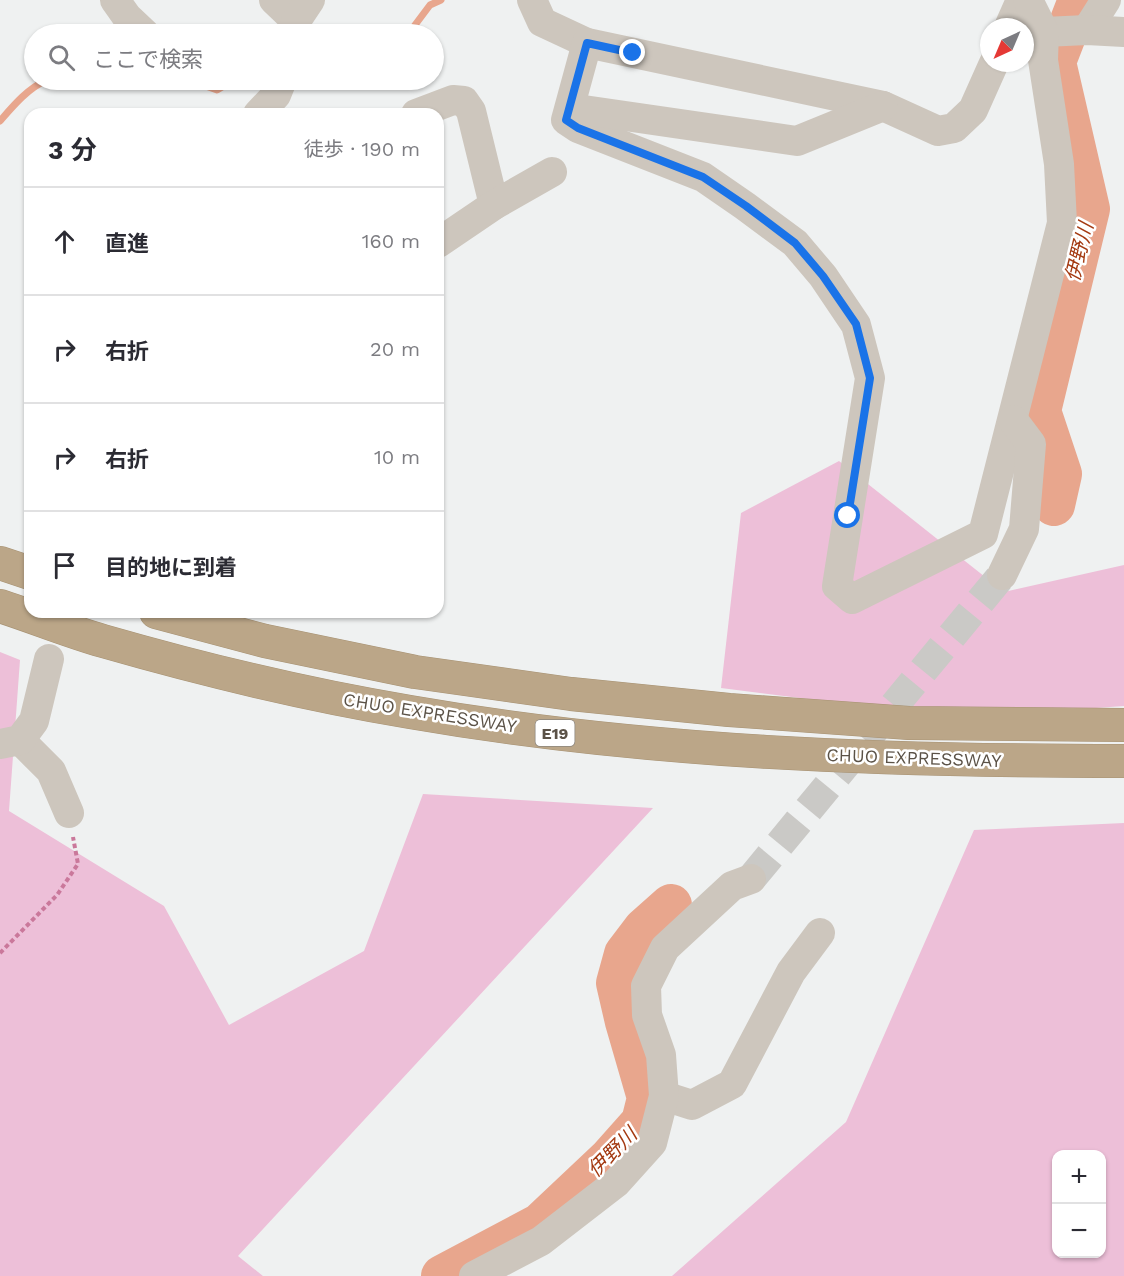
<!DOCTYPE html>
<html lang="ja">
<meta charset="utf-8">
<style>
body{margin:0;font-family:"Work Sans","Noto Sans JP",sans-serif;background:#f7f7f7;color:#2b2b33}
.controls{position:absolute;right:18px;bottom:18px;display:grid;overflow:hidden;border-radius:12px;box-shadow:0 2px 4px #0004}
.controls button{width:54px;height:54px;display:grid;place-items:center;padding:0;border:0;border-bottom:2px solid #e1e1e2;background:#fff;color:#2b2b33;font:30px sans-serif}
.compass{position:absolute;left:980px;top:18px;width:54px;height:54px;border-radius:50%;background:#fff;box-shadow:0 2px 4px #0004;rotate:224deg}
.stop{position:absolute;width:18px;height:18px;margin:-14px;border:4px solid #1a73e8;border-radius:50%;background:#fff}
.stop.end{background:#1a73e8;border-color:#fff;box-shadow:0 2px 6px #0008}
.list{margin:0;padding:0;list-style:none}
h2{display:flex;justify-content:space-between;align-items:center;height:78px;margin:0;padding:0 24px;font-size:26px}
h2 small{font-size:20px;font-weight:400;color:#7c7c81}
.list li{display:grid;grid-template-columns:39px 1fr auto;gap:18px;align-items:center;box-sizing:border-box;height:108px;padding:0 24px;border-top:2px solid #e1e1e2}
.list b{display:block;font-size:22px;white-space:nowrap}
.list em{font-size:20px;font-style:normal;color:#7c7c81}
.icon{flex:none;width:33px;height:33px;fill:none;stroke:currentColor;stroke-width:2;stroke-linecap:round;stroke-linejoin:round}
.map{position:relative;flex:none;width:1124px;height:1276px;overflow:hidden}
.search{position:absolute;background:#fff;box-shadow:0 2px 4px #0004;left:24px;top:24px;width:420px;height:66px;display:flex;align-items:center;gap:15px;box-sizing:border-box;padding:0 21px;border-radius:33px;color:#7c7c81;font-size:22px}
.panel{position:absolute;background:#fff;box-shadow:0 2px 4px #0004;left:24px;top:108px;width:420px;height:510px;border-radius:18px}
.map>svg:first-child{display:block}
.green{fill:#edbfd8;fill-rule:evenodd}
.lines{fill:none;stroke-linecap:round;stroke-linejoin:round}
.stream{stroke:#e8a68d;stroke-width:7}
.river{stroke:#e8a68d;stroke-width:42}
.minor-tunnel{stroke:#cac9c6;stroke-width:30;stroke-dasharray:30 15;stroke-linecap:butt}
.highway-casing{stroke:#a79273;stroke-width:34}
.path{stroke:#ca789b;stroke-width:4;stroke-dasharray:4.5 3;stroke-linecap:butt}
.minor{stroke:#cdc6bd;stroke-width:30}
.highway{stroke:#bba688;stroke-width:33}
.route{stroke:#1a73e8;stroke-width:8}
.labels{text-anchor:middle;stroke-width:5;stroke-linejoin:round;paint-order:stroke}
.shield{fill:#fff;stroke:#8c867e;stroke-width:1.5}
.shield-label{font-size:16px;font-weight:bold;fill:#5b5247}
.street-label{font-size:18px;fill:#5b5247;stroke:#fff}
.water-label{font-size:20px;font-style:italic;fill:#a43a12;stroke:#fff}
</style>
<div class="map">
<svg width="1124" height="1276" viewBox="0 0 1124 1276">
<rect width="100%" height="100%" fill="#eff1f1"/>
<g class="green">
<path d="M 839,461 L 1004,592 L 1124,565 L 1124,706 L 958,718 L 721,688 L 741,513 Z"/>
<path d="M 0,652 L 20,660 L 9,811 L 164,906 L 229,1025 L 364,951 L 423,794 L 653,808 L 238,1256 L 263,1276 L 0,1276 Z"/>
<path d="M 1124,823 L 1124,1276 L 672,1276 L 846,1122 L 974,830 ZM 1056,1154 L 1102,1154 L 1102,1254 L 1056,1254 Z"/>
</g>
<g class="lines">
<g class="stream">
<path d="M 406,34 L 409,33 L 430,5 L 441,0"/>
<path d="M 189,80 L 217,90 L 234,80"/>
<path d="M 0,121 C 13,106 28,88 47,80"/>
</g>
<g class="river">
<path d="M 1054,505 L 1061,474 L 1040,411 L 1089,209 L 1055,62 L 1077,5 L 1081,0"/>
<path d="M 442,1276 L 540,1224 L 610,1158 L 642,1122 L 648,1098 L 626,1022 L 617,983 L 625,954 L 644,929 L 671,905"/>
</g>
<path class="minor-tunnel" d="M 751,879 L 1002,575"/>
<g class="highway-casing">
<g id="highway">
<path d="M 0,563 L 30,573"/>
<path d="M 0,606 C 34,617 68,631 103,641 C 204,670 307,695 410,712 C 646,753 885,761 1124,761"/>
<path d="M 156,612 L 265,641 L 415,672 L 571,694 L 729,710 L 909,723 L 1124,725"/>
</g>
</g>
<path class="path" d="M 0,953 L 57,895 L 78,864 L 73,837"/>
<g class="minor">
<path d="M 115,0 L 127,17 L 145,34"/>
<path d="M 274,0 L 296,21"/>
<path d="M 532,0 L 542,22 L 587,43 L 883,106 L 938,131 L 954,128 L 973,110 L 994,63"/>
<path d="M 1009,27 L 1021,0"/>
<path d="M 1087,30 L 1106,0"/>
<path d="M 1044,32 L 1087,30 L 1124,32"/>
<path d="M 293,34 L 296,21 L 310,0"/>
<path d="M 587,43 L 566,120 L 578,128 L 703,177 L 745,206 L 795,243 L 823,276 L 856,325 L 870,378 L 837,586 L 852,599 L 983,534 L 1062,223 L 1059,164 L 1043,60 L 1044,32 L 1028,0"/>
<path d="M 570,108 L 797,141 L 883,106"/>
<path d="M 258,114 L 276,95 L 282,80"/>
<path d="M 416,114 L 453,100 L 464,101 L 471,111 L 494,205"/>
<path d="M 438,243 L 494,205 L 552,172"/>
<path d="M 1002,575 L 1024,529 L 1031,444 L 1013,420"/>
<path d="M 20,740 L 51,771 L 69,813"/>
<path d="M 0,744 L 20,740 L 34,721 L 49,659"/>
<path d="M 664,1096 L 692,1105 L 732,1084 L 791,972 L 820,933"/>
<path d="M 474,1276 L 541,1241 L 616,1183 L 652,1143 L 664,1096 L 661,1055 L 647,1015 L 646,986 L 665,948 L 732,886 L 751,879"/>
</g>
<use href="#highway" class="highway"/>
</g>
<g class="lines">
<path class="route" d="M 633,53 L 587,43 L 566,120 L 578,128 L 703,177 L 746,206 L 795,243 L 823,276 L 856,324 L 870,378 L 848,516"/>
</g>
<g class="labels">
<rect class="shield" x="535.5" y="720" width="39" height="26" rx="4.5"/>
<g class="shield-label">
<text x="555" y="739">E19</text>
</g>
<g class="street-label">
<text transform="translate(430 713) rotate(9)" y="6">CHUO EXPRESSWAY</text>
<text transform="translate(914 758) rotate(2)" y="6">CHUO EXPRESSWAY</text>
</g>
<g class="water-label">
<text transform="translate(1079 252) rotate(-76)" y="7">伊野川</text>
<text transform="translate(612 1152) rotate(-45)" y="7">伊野川</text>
</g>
</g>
</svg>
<div class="controls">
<button>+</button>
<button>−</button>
</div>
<svg class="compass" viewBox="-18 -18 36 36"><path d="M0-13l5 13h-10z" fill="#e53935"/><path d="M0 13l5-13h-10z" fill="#7c7c81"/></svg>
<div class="stop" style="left:848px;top:516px"></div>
<div class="stop end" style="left:633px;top:53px"></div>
<div class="search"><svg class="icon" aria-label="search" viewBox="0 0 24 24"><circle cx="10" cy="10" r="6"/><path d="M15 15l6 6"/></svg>ここで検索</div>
<section class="panel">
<h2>3 分<small>徒歩 · 190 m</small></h2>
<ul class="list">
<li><svg class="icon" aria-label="ahead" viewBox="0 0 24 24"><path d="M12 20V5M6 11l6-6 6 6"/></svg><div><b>直進</b></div><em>160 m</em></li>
<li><svg class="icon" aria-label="right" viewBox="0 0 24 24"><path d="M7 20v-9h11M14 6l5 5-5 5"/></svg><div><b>右折</b></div><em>20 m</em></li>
<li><svg class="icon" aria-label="right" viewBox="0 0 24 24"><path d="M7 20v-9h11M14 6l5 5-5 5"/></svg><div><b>右折</b></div><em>10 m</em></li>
<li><svg class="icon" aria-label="arrive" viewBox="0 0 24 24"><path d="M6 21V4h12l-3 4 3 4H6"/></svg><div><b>目的地に到着</b></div></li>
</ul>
</section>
</div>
